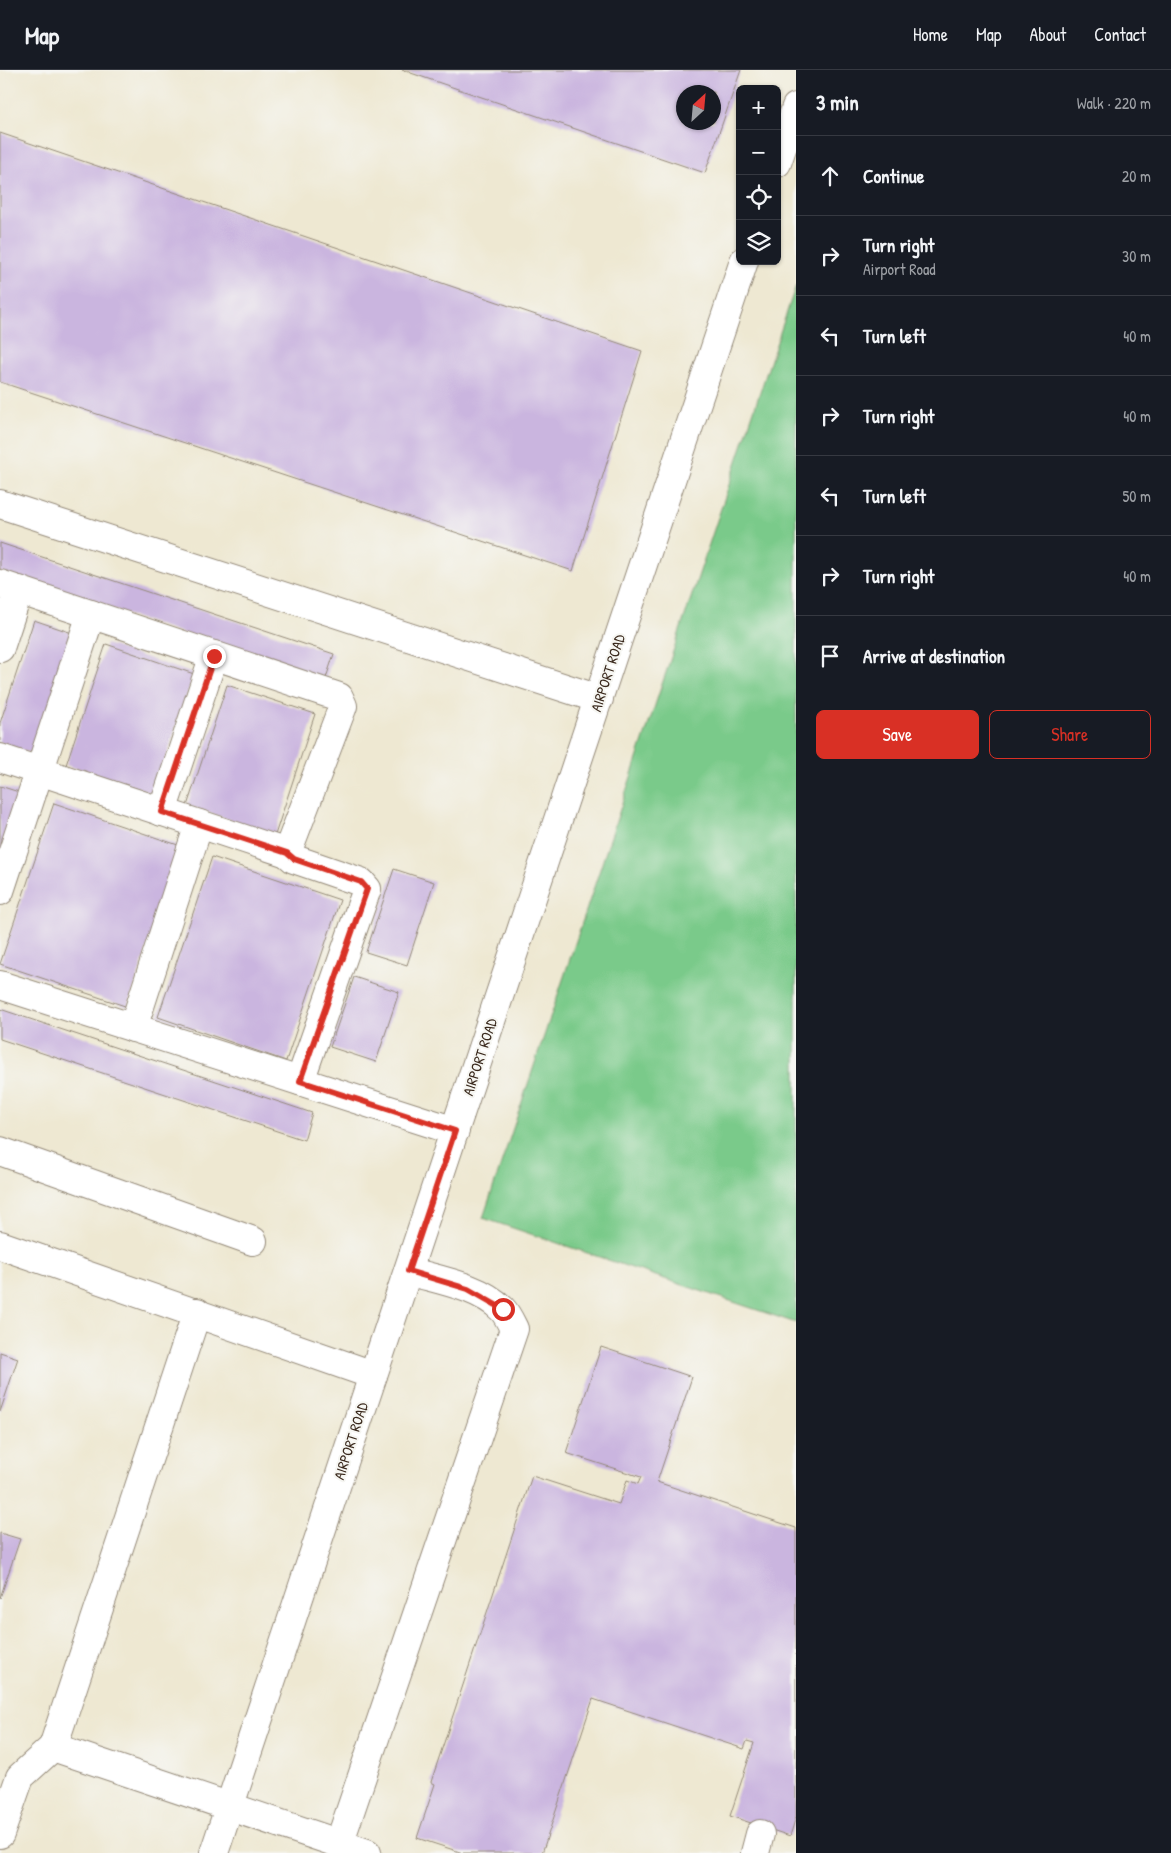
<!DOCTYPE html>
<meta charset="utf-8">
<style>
body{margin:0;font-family:"Patrick Hand",sans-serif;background:#20242c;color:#f1f3f6}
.controls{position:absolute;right:15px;top:15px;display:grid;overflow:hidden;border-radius:8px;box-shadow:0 1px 4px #0004}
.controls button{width:45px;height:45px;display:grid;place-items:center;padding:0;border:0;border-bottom:1px solid #363941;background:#171b24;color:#f1f3f6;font:25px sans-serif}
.compass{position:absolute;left:676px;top:15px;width:45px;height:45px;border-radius:50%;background:#171b24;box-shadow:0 1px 4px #0004;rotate:26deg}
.stop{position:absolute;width:15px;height:15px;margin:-11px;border:4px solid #d93025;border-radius:50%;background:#fff}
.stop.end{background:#d93025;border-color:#fff;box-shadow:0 1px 5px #0008}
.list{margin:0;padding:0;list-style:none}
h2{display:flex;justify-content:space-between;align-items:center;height:65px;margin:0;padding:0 20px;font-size:21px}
h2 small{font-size:16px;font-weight:400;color:#9ea1a6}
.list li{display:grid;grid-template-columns:32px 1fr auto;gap:15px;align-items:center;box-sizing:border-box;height:80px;padding:0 20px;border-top:1px solid #363941}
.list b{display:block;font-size:19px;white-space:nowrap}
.list p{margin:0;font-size:16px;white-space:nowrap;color:#9ea1a6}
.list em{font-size:16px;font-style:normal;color:#9ea1a6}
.actions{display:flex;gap:10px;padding:15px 20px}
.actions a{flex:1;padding:11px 0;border:1px solid #d93025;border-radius:8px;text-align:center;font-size:18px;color:#d93025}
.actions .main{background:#d93025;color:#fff}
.icon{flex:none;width:28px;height:28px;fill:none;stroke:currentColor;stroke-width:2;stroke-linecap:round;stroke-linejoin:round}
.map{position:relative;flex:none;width:796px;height:1783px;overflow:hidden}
header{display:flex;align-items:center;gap:30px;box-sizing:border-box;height:70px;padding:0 25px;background:#171b24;border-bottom:1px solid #363941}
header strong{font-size:24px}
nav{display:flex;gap:28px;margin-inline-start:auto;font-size:18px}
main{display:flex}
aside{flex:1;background:#171b24}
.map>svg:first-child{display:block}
.green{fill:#7aca8a;stroke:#5a7a54}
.building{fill:#cab5df;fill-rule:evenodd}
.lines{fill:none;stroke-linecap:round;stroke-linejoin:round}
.minor-casing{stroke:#948978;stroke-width:30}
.minor{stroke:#fff;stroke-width:28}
.route{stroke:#d93025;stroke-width:6}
.labels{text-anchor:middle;stroke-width:4;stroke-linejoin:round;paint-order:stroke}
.street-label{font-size:15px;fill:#3b2a1e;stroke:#f6f6f2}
</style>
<header>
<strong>Map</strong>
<nav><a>Home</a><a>Map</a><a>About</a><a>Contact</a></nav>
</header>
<main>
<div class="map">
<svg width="796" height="1783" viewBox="0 0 796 1783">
<rect width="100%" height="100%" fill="#f6f6f2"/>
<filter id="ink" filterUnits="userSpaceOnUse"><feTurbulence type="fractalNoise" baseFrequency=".02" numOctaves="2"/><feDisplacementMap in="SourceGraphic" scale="10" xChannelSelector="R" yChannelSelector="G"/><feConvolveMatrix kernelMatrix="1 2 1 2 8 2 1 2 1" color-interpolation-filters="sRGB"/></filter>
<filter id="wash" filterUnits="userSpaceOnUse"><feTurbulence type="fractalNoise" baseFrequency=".0096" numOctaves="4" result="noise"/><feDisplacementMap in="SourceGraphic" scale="20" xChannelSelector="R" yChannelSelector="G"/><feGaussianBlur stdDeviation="1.12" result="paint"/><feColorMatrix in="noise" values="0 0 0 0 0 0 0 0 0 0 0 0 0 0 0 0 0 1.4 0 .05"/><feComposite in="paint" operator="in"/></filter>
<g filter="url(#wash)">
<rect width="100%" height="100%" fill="#eee8d2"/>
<path class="green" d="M 796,215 L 796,1253 L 483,1148 Z"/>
<g id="blocks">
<g class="building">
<path d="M 402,0 L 741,0 L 705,103 ZM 684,22 L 714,22 L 714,52 L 684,52 Z"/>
<path d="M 0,63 L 642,281 L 573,501 L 0,312 Z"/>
<path d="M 0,473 L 334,584 L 325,611 L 0,502 Z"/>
<path d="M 34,550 L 75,564 L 35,685 L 0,673 L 0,653 Z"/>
<path d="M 106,574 L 194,604 L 154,724 L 66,695 Z"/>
<path d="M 227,615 L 315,644 L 275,765 L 187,736 Z"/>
<path d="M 0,716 L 22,723 L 0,787 Z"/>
<path d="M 54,733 L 181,776 L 128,937 L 0,894 Z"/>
<path d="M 212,787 L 340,830 L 286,991 L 158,947 Z"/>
<path d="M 394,799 L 434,812 L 407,895 L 366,882 Z"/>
<path d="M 354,907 L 399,922 L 376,992 L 330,977 Z"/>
<path d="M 0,939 L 312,1043 L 304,1070 L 0,969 Z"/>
<path d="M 601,1277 L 692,1307 L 657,1412 L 796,1458 L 796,1747 L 790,1766 L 730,1746 L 754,1673 L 747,1671 L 744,1679 L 593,1629 L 542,1783 L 463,1783 L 417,1768 L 435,1714 L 431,1712 L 532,1406 L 619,1434 L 627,1410 L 638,1414 L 641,1407 L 566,1383 Z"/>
<path d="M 0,1282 L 18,1288 L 0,1342 Z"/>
<path d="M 0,1463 L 20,1469 L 0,1528 Z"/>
</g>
</g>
</g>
<g filter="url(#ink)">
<use href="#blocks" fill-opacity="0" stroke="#948978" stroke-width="1"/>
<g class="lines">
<g class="minor-casing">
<g id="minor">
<path d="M 777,93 L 796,37"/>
<path d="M 0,434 L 599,629"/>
<path d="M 0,514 L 339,627 L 343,636 L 287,783 L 294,789 L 361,812 L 367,819 L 300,1011"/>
<path d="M 0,578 L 19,520"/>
<path d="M 0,688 L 287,783"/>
<path d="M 162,742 L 214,585"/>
<path d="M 0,821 L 91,544"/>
<path d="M 0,915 L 455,1061"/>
<path d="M 133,958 L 199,754"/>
<path d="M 0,1081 L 253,1171"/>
<path d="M 0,1175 L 373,1305"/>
<path d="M 53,1677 L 197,1242"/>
<path d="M 0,1764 L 20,1707 L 53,1677 L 367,1783"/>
<path d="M 339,1774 L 514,1259 C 511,1253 507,1244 502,1239 C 479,1216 438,1210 408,1201"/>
<path d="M 214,1783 L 744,191"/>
<path d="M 755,1783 L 760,1764"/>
</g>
</g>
<use href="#minor" class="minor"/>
</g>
</g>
<g class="lines" filter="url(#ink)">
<path class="route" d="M 214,586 L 162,742 L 287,783 L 294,789 L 361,812 L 367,819 L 300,1011 L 455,1061 L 408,1201 L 468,1219 L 503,1239"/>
</g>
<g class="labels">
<g class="street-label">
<text transform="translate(608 603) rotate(-72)" y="5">AIRPORT ROAD</text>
<text transform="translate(480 987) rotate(-72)" y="5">AIRPORT ROAD</text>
<text transform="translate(351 1371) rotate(-72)" y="5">AIRPORT ROAD</text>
</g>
</g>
</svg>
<div class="controls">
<button>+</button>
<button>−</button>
<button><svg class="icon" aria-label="locate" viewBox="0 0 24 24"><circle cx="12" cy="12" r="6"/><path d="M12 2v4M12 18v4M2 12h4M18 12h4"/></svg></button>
<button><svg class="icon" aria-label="layers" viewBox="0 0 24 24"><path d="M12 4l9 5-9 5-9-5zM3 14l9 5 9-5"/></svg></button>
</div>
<svg class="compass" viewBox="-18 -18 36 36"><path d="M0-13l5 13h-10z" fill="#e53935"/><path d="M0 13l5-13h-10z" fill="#9ea1a6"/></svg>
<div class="stop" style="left:503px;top:1239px"></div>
<div class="stop end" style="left:214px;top:586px"></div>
</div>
<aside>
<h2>3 min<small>Walk · 220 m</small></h2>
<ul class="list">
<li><svg class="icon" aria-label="ahead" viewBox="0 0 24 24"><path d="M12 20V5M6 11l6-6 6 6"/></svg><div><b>Continue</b></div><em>20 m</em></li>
<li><svg class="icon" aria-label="right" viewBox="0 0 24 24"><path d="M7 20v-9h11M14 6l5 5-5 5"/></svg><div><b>Turn right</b><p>Airport Road</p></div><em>30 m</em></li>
<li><svg class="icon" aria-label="left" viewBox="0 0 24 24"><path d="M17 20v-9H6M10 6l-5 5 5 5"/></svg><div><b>Turn left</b></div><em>40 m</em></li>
<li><svg class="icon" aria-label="right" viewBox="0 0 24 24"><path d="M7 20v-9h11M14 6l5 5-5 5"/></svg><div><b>Turn right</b></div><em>40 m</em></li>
<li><svg class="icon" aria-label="left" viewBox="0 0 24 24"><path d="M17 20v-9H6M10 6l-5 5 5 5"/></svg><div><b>Turn left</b></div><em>50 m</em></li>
<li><svg class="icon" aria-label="right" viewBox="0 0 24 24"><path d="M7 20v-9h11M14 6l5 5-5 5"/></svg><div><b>Turn right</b></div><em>40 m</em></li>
<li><svg class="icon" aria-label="arrive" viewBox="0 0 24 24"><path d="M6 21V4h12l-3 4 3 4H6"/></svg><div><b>Arrive at destination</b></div></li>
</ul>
<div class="actions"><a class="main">Save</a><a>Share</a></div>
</aside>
</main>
